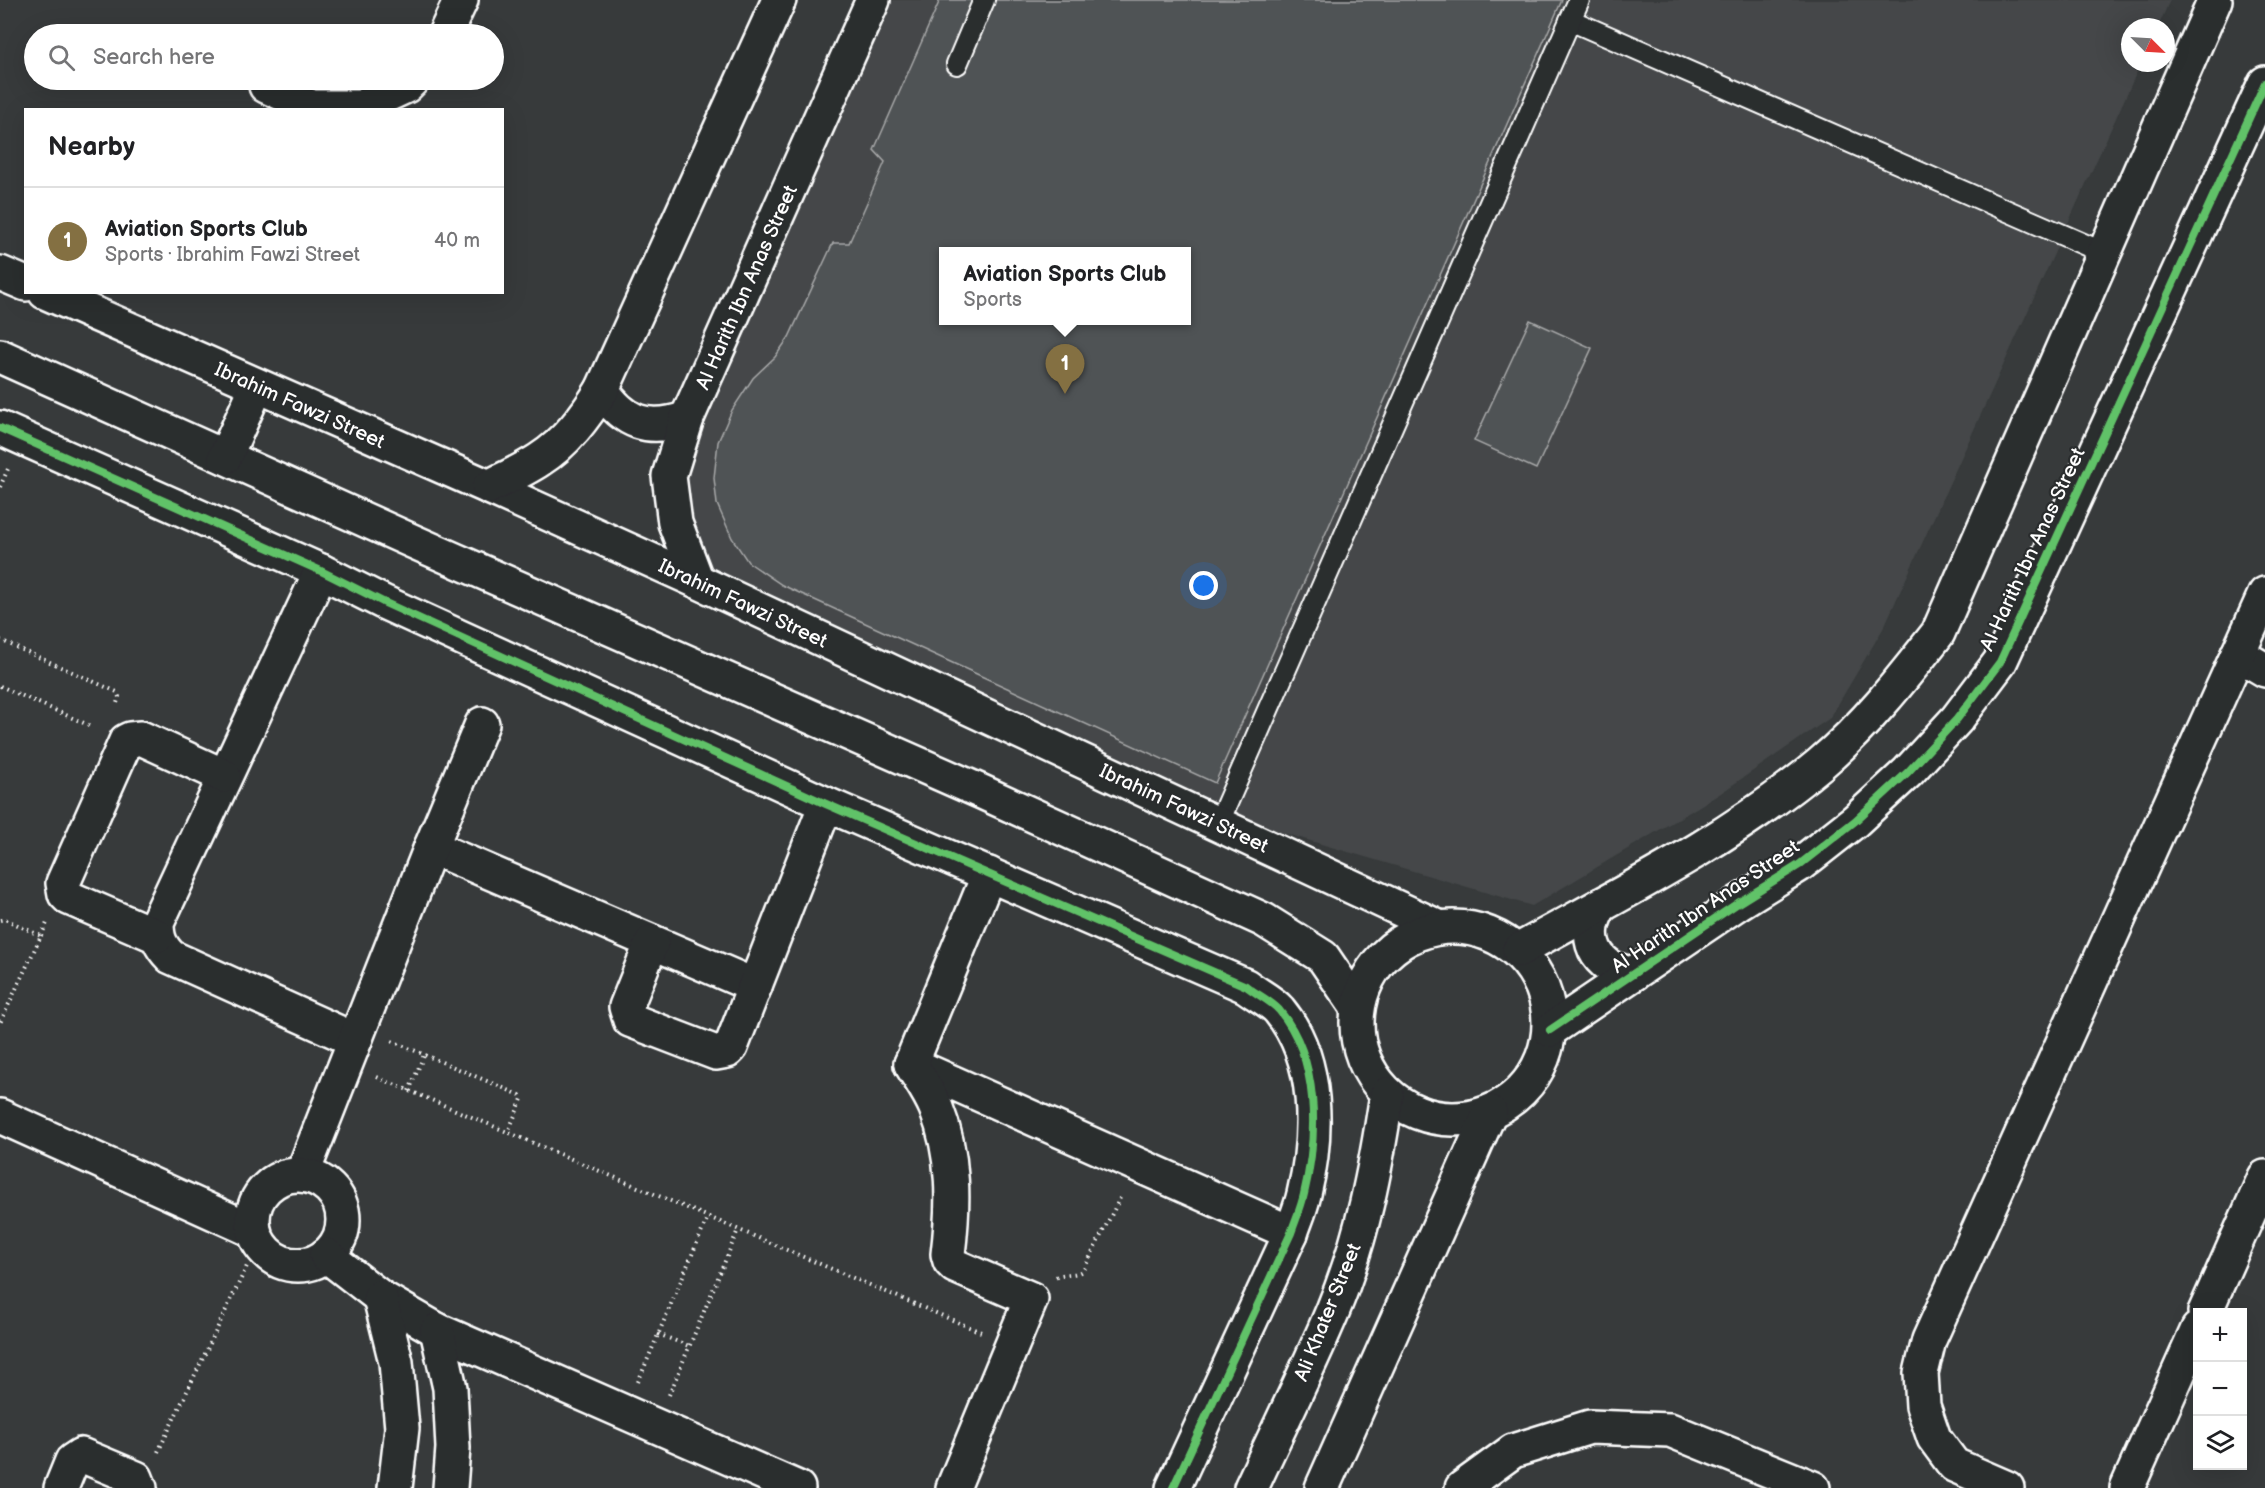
<!DOCTYPE html>
<meta charset="utf-8">
<style>
body{margin:0;font-family:"Balsamiq Sans",sans-serif;background:#f6f6f6;color:#202124}
.controls{position:absolute;right:18px;bottom:18px;display:grid;overflow:hidden;border-radius:0px;box-shadow:0 6px 24px #0002}
.controls button{width:54px;height:54px;display:grid;place-items:center;padding:0;border:0;border-bottom:2px solid #e0e0e0;background:#fff;color:#202124;font:30px sans-serif}
.compass{position:absolute;left:2121px;top:18px;width:54px;height:54px;border-radius:50%;background:#fff;box-shadow:0 6px 24px #0002;rotate:114deg}
.you{position:absolute;left:1204px;top:586px;width:21px;height:21px;margin:-15px;border:4px solid #fff;border-radius:50%;background:#1a73e8;box-shadow:0 0 0 9px #1a73e833}
.badge{display:grid;place-items:center;width:39px;height:39px;border-radius:50%;background:#847042;color:#fff;font-size:20px;font-weight:700}
.pin{position:absolute;translate:-50% -50px;filter:drop-shadow(0 2px 3px #0008)}
.pin::after{content:'';position:absolute;top:32px;width:21px;height:18px;background:inherit;clip-path:polygon(0 0,100% 0,50% 100%)}
.popup{position:absolute;left:939px;top:247px;width:252px;height:78px;box-sizing:border-box;display:grid;place-content:center;border-radius:0px;background:#fff;filter:drop-shadow(0 2px 4px #0005);font-size:20px;white-space:nowrap;color:#757577}
.popup b{font-size:22px;color:#202124}
.popup::after{content:'';position:absolute;left:50%;top:100%;margin-left:-12px;border:12px solid transparent;border-top-color:#fff}
.list{margin:0;padding:0;list-style:none}
h2{display:flex;justify-content:space-between;align-items:center;height:78px;margin:0;padding:0 24px;font-size:26px}
h2 small{font-size:20px;font-weight:400;color:#757577}
.list li{display:grid;grid-template-columns:39px 1fr auto;gap:18px;align-items:center;box-sizing:border-box;height:108px;padding:0 24px;border-top:2px solid #e0e0e0}
.list b{display:block;font-size:22px;white-space:nowrap}
.list p{margin:0;font-size:20px;white-space:nowrap;color:#757577}
.list em{font-size:20px;font-style:normal;color:#757577}
.icon{flex:none;width:33px;height:33px;fill:none;stroke:currentColor;stroke-width:2;stroke-linecap:round;stroke-linejoin:round}
.map{position:relative;flex:none;width:2265px;height:1488px;overflow:hidden}
.search{position:absolute;background:#fff;box-shadow:0 6px 24px #0002;left:24px;top:24px;width:480px;height:66px;display:flex;align-items:center;gap:15px;box-sizing:border-box;padding:0 21px;border-radius:33px;color:#757577;font-size:22px}
.panel{position:absolute;background:#fff;box-shadow:0 6px 24px #0002;left:24px;top:108px;width:480px;height:186px;border-radius:0px}
.map>svg:first-child{display:block}
.built{fill:#444748;fill-rule:evenodd}
.green{fill:#505354;stroke:#a8a9aa;stroke-width:1.5;fill-rule:evenodd}
.lines{fill:none;stroke-linecap:round;stroke-linejoin:round}
.lane-casing{stroke:#fff;stroke-width:24}
.street-casing{stroke:#fff;stroke-width:38}
.path{stroke:#fff;stroke-width:4;stroke-dasharray:1.5 4.5;stroke-linecap:butt}
.lane{stroke:#2a2d2e;stroke-width:20}
.street{stroke:#2a2d2e;stroke-width:33}
.cycleway-casing{stroke:#2a2d2e;stroke-width:11}
.cycleway{stroke:#61c268;stroke-width:8}
.labels{text-anchor:middle;stroke-width:4.5;stroke-linejoin:round;paint-order:stroke}
.street-label{font-size:20px;fill:#fff;stroke:#2a2d2e}
</style>
<div class="map">
<svg width="2265" height="1488" viewBox="0 0 2265 1488">
<rect width="100%" height="100%" fill="#373a3b"/>
<filter id="ink" filterUnits="userSpaceOnUse"><feTurbulence type="fractalNoise" baseFrequency=".0167" numOctaves="2"/><feDisplacementMap in="SourceGraphic" scale="12" xChannelSelector="R" yChannelSelector="G"/><feConvolveMatrix kernelMatrix="1 2 1 2 8 2 1 2 1" color-interpolation-filters="sRGB"/></filter>
<g filter="url(#ink)">
<path class="built" d="M 892,0 L 2170,0 L 2158,27 L 2130,27 L 2130,63 L 2141,63 L 1884,627 L 1830,718 L 1718,795 L 1532,906 L 1239,820 L 720,583 L 688,536 L 680,480 ZM 944,252 L 1186,252 L 1186,320 L 944,320 Z"/>
<g class="green">
<path d="M 940,0 L 1562,0 L 1215,783 L 782,585 L 748,562 L 732,538 L 717,504 L 714,478 L 718,442 L 732,410 L 753,378 L 775,357 L 789,337 L 833,243 L 849,243 L 885,162 L 874,150 ZM 944,252 L 1186,252 L 1186,320 L 944,320 Z"/>
<path d="M 1530,320 L 1592,348 L 1536,469 L 1474,441 Z"/>
</g>
<g class="lines">
<g class="lane-casing">
<g id="lane">
<path d="M 1570,20 L 2104,253"/>
<path d="M 957,64 L 984,0"/>
<path d="M 1218,824 L 1579,0"/>
</g>
</g>
<g class="street-casing">
<g id="street">
<path d="M 445,34 L 461,0"/>
<path d="M 266,86 L 312,107 L 361,107 L 406,86 L 412,80"/>
<path d="M 0,273 L 26,284"/>
<path d="M 45,292 L 489,487 L 697,581 L 1436,926"/>
<path d="M 0,356 L 412,541 L 982,792 L 1264,920 L 1323,957 L 1357,1007"/>
<path d="M 602,390 C 624,423 649,432 687,418"/>
<path d="M 0,428 L 321,571 L 383,602 L 826,804 L 1246,986 C 1256,994 1271,1001 1279,1010 C 1320,1059 1318,1136 1304,1194 C 1301,1208 1295,1221 1291,1233 L 1173,1488"/>
<path d="M 225,457 L 257,386"/>
<path d="M 489,487 C 506,478 524,470 539,460 C 566,443 585,417 602,390 L 779,0"/>
<path d="M 321,571 L 157,923 C 157,938 160,946 171,957 L 355,1040"/>
<path d="M 697,581 L 675,523 L 669,476 L 687,418 L 873,0"/>
<path d="M 2238,654 L 2265,670"/>
<path d="M 431,847 L 755,986"/>
<path d="M 1601,905 C 1580,937 1595,969 1633,974"/>
<circle cx="1453" cy="1023" r="96"/>
<path d="M 157,936 L 69,898 L 65,894 L 63,883 L 126,741 L 130,739 L 141,738 L 224,776"/>
<path d="M 652,942 L 626,1007 L 630,1020 L 716,1053 L 727,1051 L 731,1047 L 826,804"/>
<path d="M 1519,950 C 1622,893 1729,840 1820,764 C 1865,726 1902,679 1938,633 L 2215,0"/>
<path d="M 1550,1030 L 1738,903 L 1799,865 L 1855,821 L 1908,772 L 1957,719 L 2000,662 L 2265,83"/>
<path d="M 911,1064 L 1291,1233"/>
<path d="M 0,1116 L 254,1231"/>
<path d="M 302,1175 L 431,847 L 482,724"/>
<circle cx="298" cy="1220" r="45"/>
<path d="M 326,1255 L 380,1297 L 437,1330 L 798,1488"/>
<path d="M 380,1297 L 396,1362 L 402,1428 L 395,1488"/>
<path d="M 2205,1312 L 2265,1177"/>
<path d="M 437,1330 L 450,1388 L 453,1448 L 450,1488"/>
<path d="M 61,1488 L 72,1461 L 81,1455 L 136,1478 L 140,1488"/>
<path d="M 953,1488 L 1031,1299 L 955,1266 L 950,1261 L 948,1254 C 954,1205 955,1155 936,1108 C 930,1093 919,1078 911,1064 L 989,874"/>
<path d="M 1251,1488 C 1278,1429 1308,1370 1333,1310 C 1362,1241 1376,1167 1387,1094"/>
<path d="M 1322,1488 L 1490,1112"/>
<path d="M 1462,1488 L 1513,1451 L 1590,1427 L 1670,1430 L 1813,1488"/>
<path d="M 2007,1488 L 1954,1465 L 1934,1438 L 1923,1406 L 1921,1373 L 1929,1340 L 2265,594"/>
<path d="M 2127,1488 L 2198,1329"/>
</g>
</g>
<g class="path">
<path d="M 0,487 L 8,469"/>
<path d="M 0,640 L 117,692 L 119,697 L 116,706"/>
<path d="M 0,686 L 93,727"/>
<path d="M 0,920 L 5,919 L 41,936 L 0,1023"/>
<path d="M 41,936 L 47,923"/>
<path d="M 392,1041 L 520,1095 L 522,1099 L 508,1132"/>
<path d="M 377,1077 L 981,1332"/>
<path d="M 409,1091 L 424,1055"/>
<path d="M 1056,1277 C 1065,1272 1077,1277 1084,1269 L 1121,1196"/>
<path d="M 658,1334 L 689,1346"/>
<path d="M 638,1382 L 708,1217"/>
<path d="M 669,1395 L 738,1230"/>
<path d="M 158,1452 L 248,1264"/>
</g>
<use href="#lane" class="lane"/>
<use href="#street" class="street"/>
<g class="cycleway-casing">
<g id="cycleway">
<path d="M 0,428 L 321,571 L 383,602 L 826,804 L 1246,986 C 1256,994 1271,1001 1279,1010 C 1320,1059 1318,1136 1304,1194 C 1301,1208 1295,1221 1291,1233 L 1173,1488"/>
<path d="M 1550,1030 L 1738,903 L 1799,865 L 1855,821 L 1908,772 L 1957,719 L 2000,662 L 2265,83"/>
</g>
</g>
<use href="#cycleway" class="cycleway"/>
</g>
</g>
<g class="labels">
<g class="street-label">
<text transform="translate(746 287) rotate(-66)" y="7">Al Harith Ibn Anas Street</text>
<text transform="translate(300 405) rotate(24)" y="7">Ibrahim Fawzi Street</text>
<text transform="translate(2032 549) rotate(-65)" y="7">Al Harith Ibn Anas Street</text>
<text transform="translate(743 603) rotate(25)" y="7">Ibrahim Fawzi Street</text>
<text transform="translate(1184 808) rotate(25)" y="7">Ibrahim Fawzi Street</text>
<text transform="translate(1705 906) rotate(-34)" y="7">Al Harith Ibn Anas Street</text>
<text transform="translate(1327 1312) rotate(-68)" y="7">Ali Khater Street</text>
</g>
</g>
</svg>
<div class="controls">
<button>+</button>
<button>−</button>
<button><svg class="icon" aria-label="layers" viewBox="0 0 24 24"><path d="M12 4l9 5-9 5-9-5zM3 14l9 5 9-5"/></svg></button>
</div>
<svg class="compass" viewBox="-18 -18 36 36"><path d="M0-13l5 13h-10z" fill="#e53935"/><path d="M0 13l5-13h-10z" fill="#757577"/></svg>
<div class="you"></div>
<div class="pin badge" style="left:1065px;top:394px">1</div>
<div class="popup"><b>Aviation Sports Club</b>Sports</div>
<div class="search"><svg class="icon" aria-label="search" viewBox="0 0 24 24"><circle cx="10" cy="10" r="6"/><path d="M15 15l6 6"/></svg>Search here</div>
<section class="panel">
<h2>Nearby<small></small></h2>
<ul class="list">
<li><span class="badge">1</span><div><b>Aviation Sports Club</b><p>Sports · Ibrahim Fawzi Street</p></div><em>40 m</em></li>
</ul>
</section>
</div>
